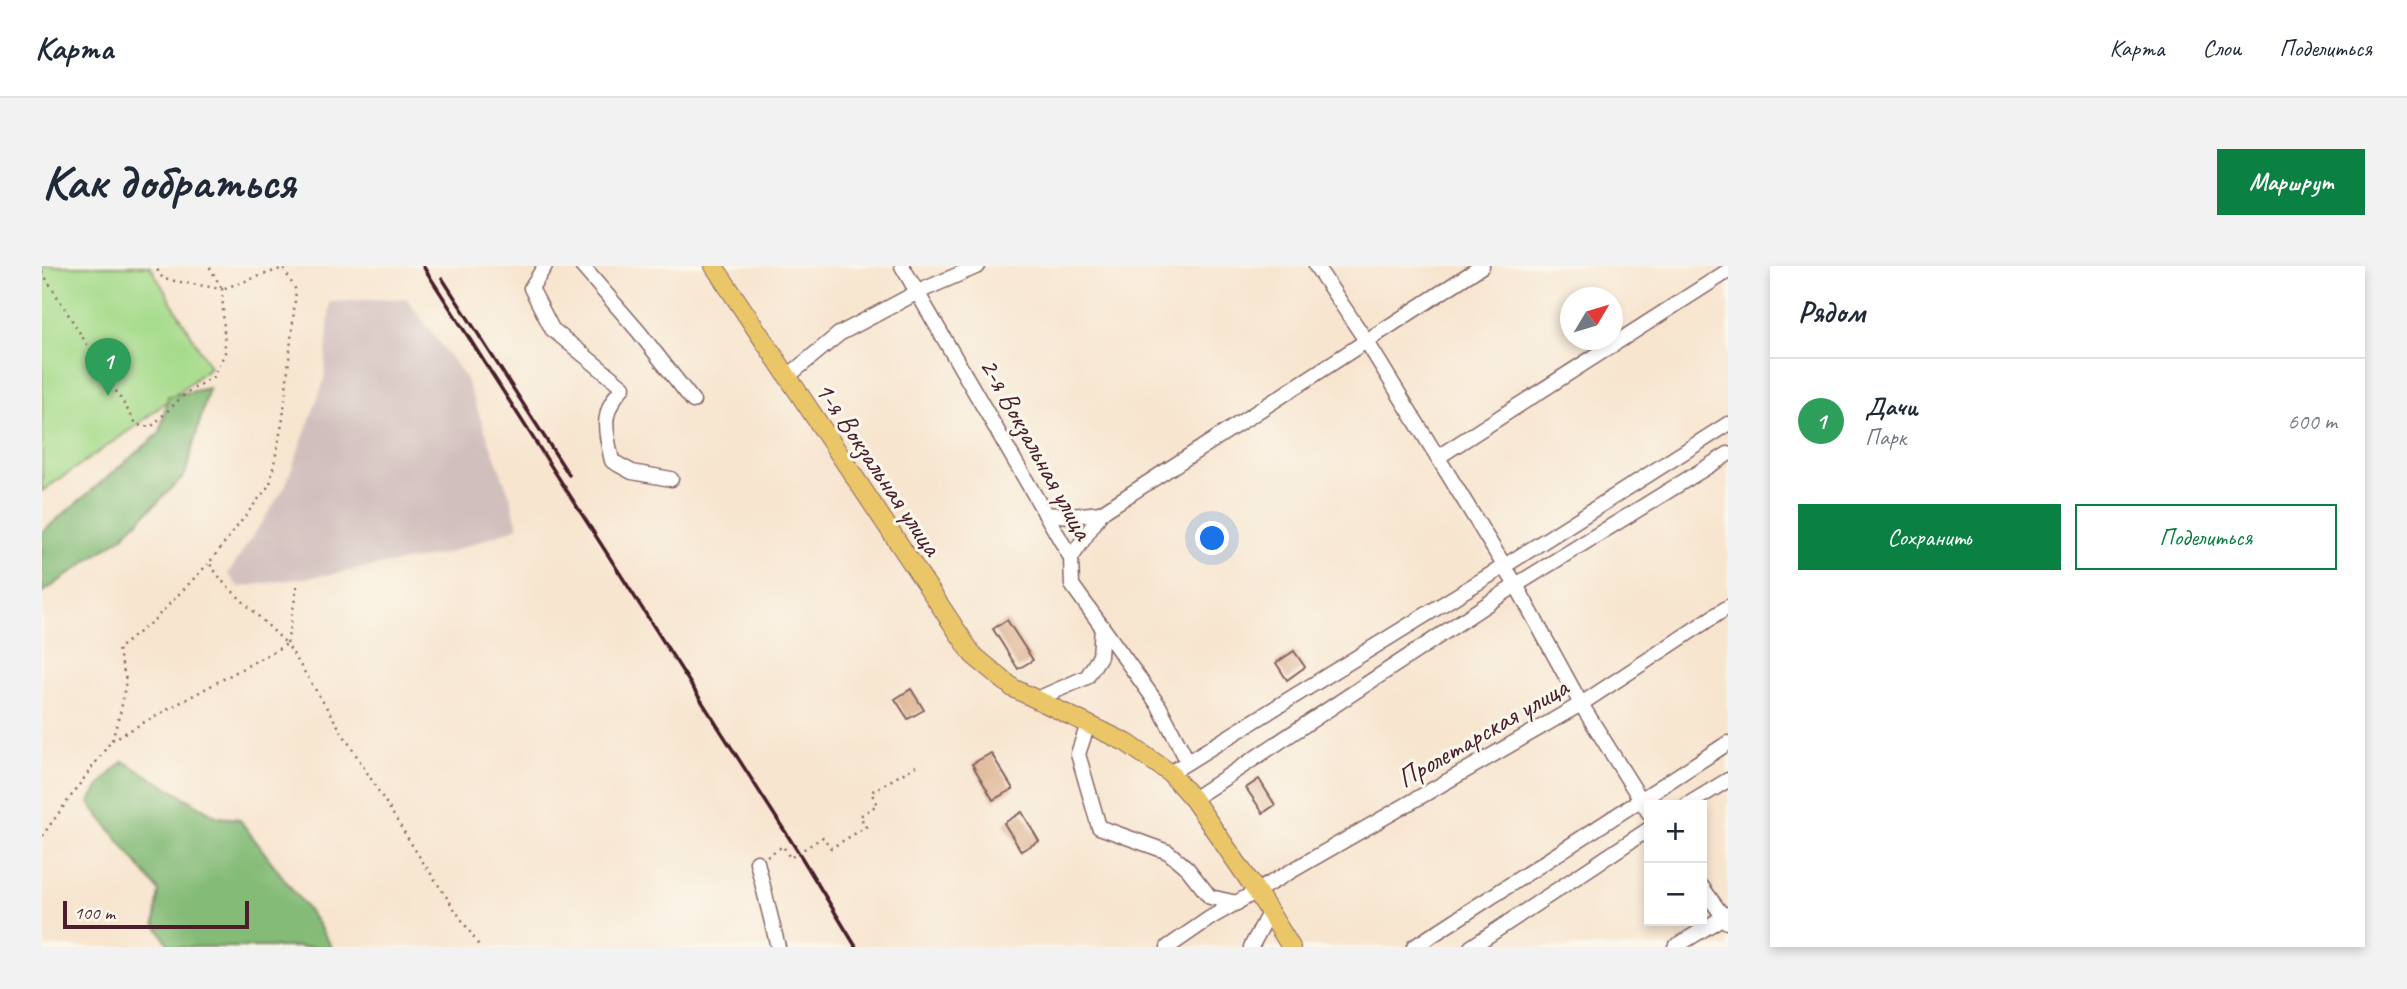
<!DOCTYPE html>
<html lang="ru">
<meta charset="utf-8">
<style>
body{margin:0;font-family:Caveat,sans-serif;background:#f2f2f3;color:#1f2937}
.controls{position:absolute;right:21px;bottom:21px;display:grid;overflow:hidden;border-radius:0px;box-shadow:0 4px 10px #0003}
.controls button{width:63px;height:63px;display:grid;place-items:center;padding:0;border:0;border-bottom:2px solid #e0e1e3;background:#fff;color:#1f2937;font:35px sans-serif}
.compass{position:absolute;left:1518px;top:21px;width:63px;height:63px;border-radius:50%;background:#fff;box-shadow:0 4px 10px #0003;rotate:52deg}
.scale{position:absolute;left:21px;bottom:18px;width:186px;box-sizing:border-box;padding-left:7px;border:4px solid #4a1f2b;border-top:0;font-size:19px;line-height:24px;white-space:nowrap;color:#4a1f2b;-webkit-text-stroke:5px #fbf7ec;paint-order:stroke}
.you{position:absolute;left:1171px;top:273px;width:24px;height:24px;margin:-18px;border:5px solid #fff;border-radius:50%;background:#1a73e8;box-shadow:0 0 0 10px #1a73e833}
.badge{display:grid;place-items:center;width:46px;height:46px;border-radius:50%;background:#0b8043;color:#fff;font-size:23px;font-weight:700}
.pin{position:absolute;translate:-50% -58px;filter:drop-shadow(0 2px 4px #0008)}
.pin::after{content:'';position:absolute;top:37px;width:24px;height:21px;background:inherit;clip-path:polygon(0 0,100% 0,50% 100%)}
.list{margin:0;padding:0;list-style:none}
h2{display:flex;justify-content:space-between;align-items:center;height:91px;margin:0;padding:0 28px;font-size:30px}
h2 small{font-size:23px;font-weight:400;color:#747a83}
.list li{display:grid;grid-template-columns:46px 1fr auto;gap:21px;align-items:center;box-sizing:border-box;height:126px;padding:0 28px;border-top:2px solid #e0e1e3}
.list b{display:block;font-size:26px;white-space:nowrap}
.list p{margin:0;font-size:23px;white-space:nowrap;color:#747a83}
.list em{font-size:23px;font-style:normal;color:#747a83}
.actions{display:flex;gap:14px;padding:21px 28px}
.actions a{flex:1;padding:16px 0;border:2px solid #0b8043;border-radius:0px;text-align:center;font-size:24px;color:#0b8043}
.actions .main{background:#0b8043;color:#fff}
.map{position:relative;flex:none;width:1686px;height:681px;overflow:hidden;border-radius:0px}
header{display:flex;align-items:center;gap:42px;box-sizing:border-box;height:98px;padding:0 35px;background:#fff;border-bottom:2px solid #e0e1e3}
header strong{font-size:33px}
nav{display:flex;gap:38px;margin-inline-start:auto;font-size:24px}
.intro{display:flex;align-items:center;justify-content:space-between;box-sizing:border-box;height:168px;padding:0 42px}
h1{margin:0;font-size:49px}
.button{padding:18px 32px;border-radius:0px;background:#0b8043;color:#fff;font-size:24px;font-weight:700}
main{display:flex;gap:42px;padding:0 42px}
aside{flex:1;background:#fff;border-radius:0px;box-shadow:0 4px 10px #0003}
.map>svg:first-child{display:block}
.industrial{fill:#d1bfbd}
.green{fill:#a6db8b;stroke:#787d5b;stroke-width:2}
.forest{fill:#84bb77;stroke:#676d51;stroke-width:2}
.building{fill:#daac88}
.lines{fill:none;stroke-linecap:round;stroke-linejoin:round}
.minor-casing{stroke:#876464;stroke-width:17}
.major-casing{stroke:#876464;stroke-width:20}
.path{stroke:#876464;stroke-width:2.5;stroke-dasharray:2 5;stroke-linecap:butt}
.minor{stroke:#fff;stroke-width:14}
.major{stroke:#ebc669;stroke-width:18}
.rail{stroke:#4a1f2b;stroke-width:3.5}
.labels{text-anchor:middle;stroke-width:6;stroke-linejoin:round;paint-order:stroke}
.street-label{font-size:28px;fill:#4a1f2b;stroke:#fbf7ec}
</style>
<header>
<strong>Карта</strong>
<nav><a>Карта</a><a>Слои</a><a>Поделиться</a></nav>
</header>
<div class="intro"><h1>Как добраться</h1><a class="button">Маршрут</a></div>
<main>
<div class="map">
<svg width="1686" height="681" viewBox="0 0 1686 681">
<rect width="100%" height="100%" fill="#fbf7ec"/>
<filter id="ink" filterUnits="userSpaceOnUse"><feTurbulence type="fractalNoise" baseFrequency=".0143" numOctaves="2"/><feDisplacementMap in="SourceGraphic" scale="14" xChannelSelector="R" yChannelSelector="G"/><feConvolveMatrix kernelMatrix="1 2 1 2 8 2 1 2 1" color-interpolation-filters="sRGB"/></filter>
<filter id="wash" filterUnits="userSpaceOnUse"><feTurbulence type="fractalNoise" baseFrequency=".00686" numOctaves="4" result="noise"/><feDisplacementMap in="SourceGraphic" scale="28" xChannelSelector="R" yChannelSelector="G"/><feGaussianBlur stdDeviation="1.57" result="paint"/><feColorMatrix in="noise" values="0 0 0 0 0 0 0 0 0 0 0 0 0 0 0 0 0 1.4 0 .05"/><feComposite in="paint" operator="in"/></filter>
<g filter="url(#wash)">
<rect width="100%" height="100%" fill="#f7e5cf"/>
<path class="industrial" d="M 364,32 L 423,111 L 469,233 L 476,261 L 403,288 L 284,309 L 197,321 L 186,308 L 243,221 L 282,115 L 288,36 Z"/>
<path class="green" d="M 0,0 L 108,0 L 168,101 L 95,159 L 0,225 Z"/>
<g class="forest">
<path d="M 167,122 L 143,209 L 80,271 L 0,327 L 0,266 L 118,167 L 126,130 Z"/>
<path d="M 81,495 L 176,551 L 197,553 L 274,655 L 290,681 L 128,681 L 113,657 L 117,625 L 47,537 L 57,520 Z"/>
</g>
<g id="blocks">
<g class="building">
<path d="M 965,354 L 991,394 L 976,403 L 951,363 Z"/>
<path d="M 1252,385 L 1263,401 L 1245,414 L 1234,397 Z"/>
<path d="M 869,423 L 882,444 L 866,453 L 853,433 Z"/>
<path d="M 949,487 L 971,523 L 951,534 L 930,498 Z"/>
<path d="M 1217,513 L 1233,539 L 1221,547 L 1204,522 Z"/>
<path d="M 980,546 L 997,575 L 979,585 L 962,557 Z"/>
</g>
</g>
</g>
<g filter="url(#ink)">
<use href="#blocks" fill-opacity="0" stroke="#876464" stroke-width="2"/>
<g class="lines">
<g class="minor-casing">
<g id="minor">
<path d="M 503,0 L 489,22 L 510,63 L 581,121 C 558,147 563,162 570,195 L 590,206 L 629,213"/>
<path d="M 540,0 L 597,66 L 651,135"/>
<path d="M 860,0 L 1029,292 L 1030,319 L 1117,440 L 1146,496"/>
<path d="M 1274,0 L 1325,76 L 1474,319 L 1539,438 L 1607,547"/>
<path d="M 745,111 L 797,68 L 876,26 L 936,0"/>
<path d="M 1396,191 L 1686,5"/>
<path d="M 1003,248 L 1029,250 L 1059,247"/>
<path d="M 1029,292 L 1059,247 L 1440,0"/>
<path d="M 995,433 L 1045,411 L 1058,390 L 1060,361"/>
<path d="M 1046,458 L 1036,488 L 1057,561 L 1126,586 L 1145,602 L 1168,631 L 1195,637"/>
<path d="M 1128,507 L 1461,301 L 1686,158"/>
<path d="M 1151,533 L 1474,319 L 1686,188"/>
<path d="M 1645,539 L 1686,514"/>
<path d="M 715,596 L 736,681"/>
<path d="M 1660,621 L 1685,656"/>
<path d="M 1126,681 L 1168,652 L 1539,438 L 1686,341"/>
<path d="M 1209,681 L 1227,647"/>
<path d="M 1372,681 L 1686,477"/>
<path d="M 1429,681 L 1607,563"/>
<path d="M 1633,681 L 1686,648"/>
</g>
</g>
<g class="major-casing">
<path id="major" d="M 672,0 L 931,389 L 971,422 L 1085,477 L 1128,507 L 1151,533 L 1215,626 L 1249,681"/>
</g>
<g class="path">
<path d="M 0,6 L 95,159 L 109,161 L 144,127 L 171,111 L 183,87 L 180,23 L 121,13 L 113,0"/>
<path d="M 255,320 L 245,378 L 377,590 L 438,681"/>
<path d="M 70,474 L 79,444 L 84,414 L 76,383 L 112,354 L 166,298"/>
<path d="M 0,570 L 70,474 L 245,378 L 182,317 L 167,297 L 228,218 L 241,153 L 254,24 L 241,2 L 180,23 L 167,0"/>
<path d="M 725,590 L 741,580 L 748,592 L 781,571 L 789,582 L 824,561 L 818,550 L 835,539 L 829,526 L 874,500"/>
</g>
<use href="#minor" class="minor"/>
<use href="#major" class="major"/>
<g class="rail">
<path d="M 381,0 L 760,592 L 814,681"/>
<path d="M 400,12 L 527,209"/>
</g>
</g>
</g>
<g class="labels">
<g class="street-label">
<text transform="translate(995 182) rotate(61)" y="10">2-я Вокзальная улица</text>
<text transform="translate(837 202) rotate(56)" y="10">1-я Вокзальная улица</text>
<text transform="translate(1440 466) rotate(-30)" y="10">Пролетарская улица</text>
</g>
</g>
</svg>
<div class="controls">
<button>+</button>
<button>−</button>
</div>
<svg class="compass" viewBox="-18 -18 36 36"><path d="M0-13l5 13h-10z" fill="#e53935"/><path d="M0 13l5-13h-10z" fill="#747a83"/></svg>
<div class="scale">100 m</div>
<div class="you"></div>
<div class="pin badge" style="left:66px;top:130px;background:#2e9e5b">1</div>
</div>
<aside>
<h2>Рядом<small></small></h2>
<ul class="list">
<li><span class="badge" style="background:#2e9e5b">1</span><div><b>Дачи</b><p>Парк</p></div><em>600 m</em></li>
</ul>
<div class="actions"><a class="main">Сохранить</a><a>Поделиться</a></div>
</aside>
</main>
